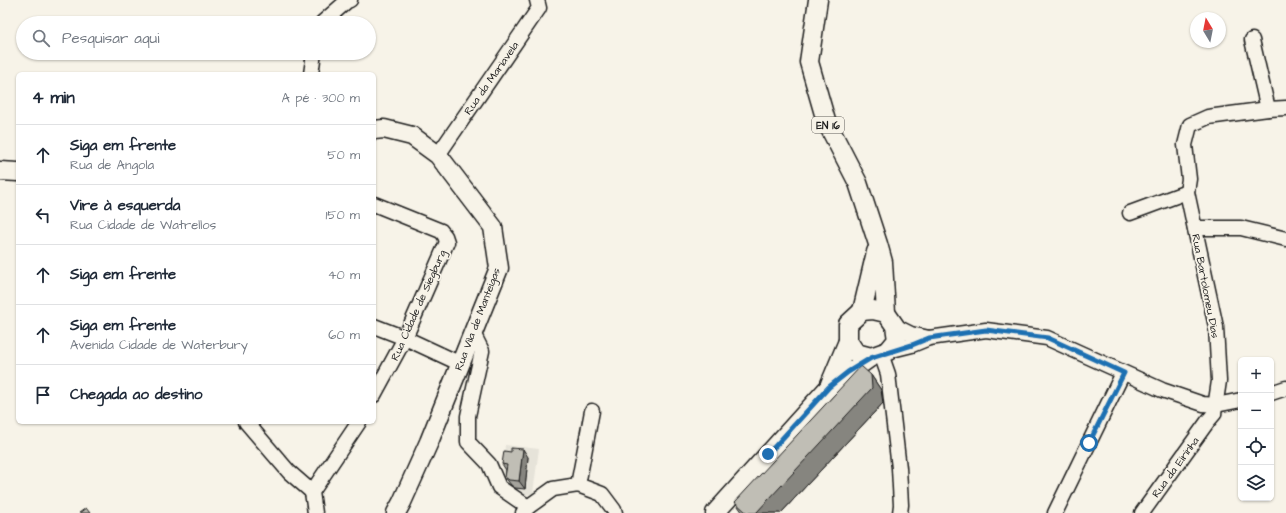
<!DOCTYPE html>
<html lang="pt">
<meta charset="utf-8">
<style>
body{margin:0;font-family:"Architects Daughter",sans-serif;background:#f2f2f3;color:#1f2937}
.controls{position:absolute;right:12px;bottom:12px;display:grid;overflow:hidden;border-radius:6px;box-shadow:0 1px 3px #0004}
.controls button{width:36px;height:36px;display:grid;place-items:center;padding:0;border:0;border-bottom:1px solid #e0e1e3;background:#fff;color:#1f2937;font:20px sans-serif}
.compass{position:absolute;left:1190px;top:12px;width:36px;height:36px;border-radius:50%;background:#fff;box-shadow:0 1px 3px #0004;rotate:350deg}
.stop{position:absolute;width:12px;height:12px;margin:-9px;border:3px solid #1f6fb2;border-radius:50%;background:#fff}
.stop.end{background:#1f6fb2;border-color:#fff;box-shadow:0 1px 4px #0008}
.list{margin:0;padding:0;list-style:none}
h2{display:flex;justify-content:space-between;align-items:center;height:52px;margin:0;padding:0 16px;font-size:17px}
h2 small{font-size:13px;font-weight:400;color:#747a83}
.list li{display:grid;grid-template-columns:26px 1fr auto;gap:12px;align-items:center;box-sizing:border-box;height:60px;padding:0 16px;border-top:1px solid #e0e1e3}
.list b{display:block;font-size:15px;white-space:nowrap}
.list p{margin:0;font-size:13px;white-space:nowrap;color:#747a83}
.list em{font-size:13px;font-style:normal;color:#747a83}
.icon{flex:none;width:22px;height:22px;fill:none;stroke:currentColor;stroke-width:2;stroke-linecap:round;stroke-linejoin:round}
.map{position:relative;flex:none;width:1286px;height:513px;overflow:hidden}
.search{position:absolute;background:#fff;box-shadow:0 1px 3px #0004;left:16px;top:16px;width:360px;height:44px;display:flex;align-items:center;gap:10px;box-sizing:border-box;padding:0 14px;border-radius:22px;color:#747a83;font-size:15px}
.panel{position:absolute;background:#fff;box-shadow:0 1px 3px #0004;left:16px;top:72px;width:360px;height:352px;border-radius:6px}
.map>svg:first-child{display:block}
.built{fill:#e6e3d9}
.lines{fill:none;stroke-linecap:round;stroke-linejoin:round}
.minor-casing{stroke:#1c1c1c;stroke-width:17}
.major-casing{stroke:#1c1c1c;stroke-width:21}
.minor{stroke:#f7f3e8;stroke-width:14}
.major{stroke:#f7f3e8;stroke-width:18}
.wall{fill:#a5a39c;stroke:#1c1c1c}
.shaded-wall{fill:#86857f;stroke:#1c1c1c}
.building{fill:#c0beb5;stroke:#1c1c1c}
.route{stroke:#1f6fb2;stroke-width:5}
.labels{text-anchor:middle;stroke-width:3.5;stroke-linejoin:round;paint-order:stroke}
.shield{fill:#f7f3e8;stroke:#5e5c59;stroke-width:1}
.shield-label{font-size:10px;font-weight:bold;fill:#1c1c1c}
.street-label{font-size:11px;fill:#1c1c1c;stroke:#f7f3e8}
</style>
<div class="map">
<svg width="1286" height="513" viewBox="0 0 1286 513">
<rect width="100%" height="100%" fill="#f7f3e8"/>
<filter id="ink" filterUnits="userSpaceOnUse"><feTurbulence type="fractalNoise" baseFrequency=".025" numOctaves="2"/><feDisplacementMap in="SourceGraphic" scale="8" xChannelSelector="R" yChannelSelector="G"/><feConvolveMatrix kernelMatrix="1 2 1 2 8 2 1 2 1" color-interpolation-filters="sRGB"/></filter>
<g filter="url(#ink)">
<path class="built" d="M 505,445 L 539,449 L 533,493 L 526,495 L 518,495 L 502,480 Z"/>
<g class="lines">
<g class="minor-casing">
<g id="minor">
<path d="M 322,23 L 347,1 L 350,0"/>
<path d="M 1252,40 L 1268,109"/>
<path d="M 311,74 L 314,53"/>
<path d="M 438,155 L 539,8 L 537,0"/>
<path d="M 374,204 L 441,231 L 445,236 L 447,242 L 405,338 L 374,395"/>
<path d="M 1130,213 L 1187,192"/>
<path d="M 1195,228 L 1241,228 L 1286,239"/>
<path d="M 374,326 L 405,338 L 461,364"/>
<path d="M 895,326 L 911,334 L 929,338"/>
<path d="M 473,333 L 482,351 L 468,416 L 468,442 L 489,464 L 499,487 L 528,507"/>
<path d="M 888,351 L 912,345 L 929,338 L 986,330 L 1047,338 L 1162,390 L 1203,404 L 1216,405 L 1241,400"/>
<path d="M 881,354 L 888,374 L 899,468 L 901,505 L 900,513"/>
<path d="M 1271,393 L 1286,388"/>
<path d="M 246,422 L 289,472 L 312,492"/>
<path d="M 578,485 L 592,411"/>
<path d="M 315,513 L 312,492 L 359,422"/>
<path d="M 523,513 L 528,507 L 553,489 L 578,485 L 602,494 L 614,510 L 615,513"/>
<path d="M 1055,513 L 1123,373"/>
<path d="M 1142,513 L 1208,421 L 1214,414 L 1219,381 L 1216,327 L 1187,192 L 1189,179 L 1185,145 L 1190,125 L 1208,117 L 1268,109 L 1286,108"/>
</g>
</g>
<g class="major-casing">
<g id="major">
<path d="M 818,0 L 809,62 L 826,121 L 858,183 L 878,244 L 883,262 L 886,313"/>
<path d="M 374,130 L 384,129 L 412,136 L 438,155 L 493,227 L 499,268 L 429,442 L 402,502 L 396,513"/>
<path d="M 0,171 L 18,172"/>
<path d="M 873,310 L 886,313 L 895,326 L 897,340 L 888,351 L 871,357 L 856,353 L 848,341 L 848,324 L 862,311 Z"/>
<path d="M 862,311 L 876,252"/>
<path d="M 830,384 L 848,341"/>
<path d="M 715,513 L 829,387 L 871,357"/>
</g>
</g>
<use href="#minor" class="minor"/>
<use href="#major" class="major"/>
</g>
<g class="wall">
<path d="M 871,375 L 881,390 L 883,403 L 781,513 L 743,513 L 735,502 Z"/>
<path d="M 528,457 L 525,489 L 515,488 L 511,485 L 505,477 L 506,470 L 502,464 Z"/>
</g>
<g class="shaded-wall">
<path d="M 871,375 L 881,390 L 883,403 L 781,513 L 756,513 Z"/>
<path d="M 523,449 L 528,457 L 525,489 L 519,481 Z"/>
</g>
<g class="building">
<path d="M 861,366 L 871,375 L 872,388 L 756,513 L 747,513 L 735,502 Z"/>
<path d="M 511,448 L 523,449 L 519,481 L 509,480 L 505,477 L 507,465 L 502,464 L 504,451 L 511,452 Z"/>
<path d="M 86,508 L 90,513 L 79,513 Z"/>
</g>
</g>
<g class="lines" filter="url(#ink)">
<path class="route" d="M 768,454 L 829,387 L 848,372 L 871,358 L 912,345 L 929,338 L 986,330 L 1048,338 L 1124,373 L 1089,443"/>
</g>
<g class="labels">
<rect class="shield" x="812" y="117" width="32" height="16" rx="3"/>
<g class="shield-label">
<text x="828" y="129">EN 16</text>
</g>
<g class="street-label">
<text transform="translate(491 78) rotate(-55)" y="4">Rua da Mariavela</text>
<text transform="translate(1206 286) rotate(79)" y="4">Rua Bartolomeu Dias</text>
<text transform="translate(418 305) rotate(-66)" y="4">Rua Cidade de Siegburg</text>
<text transform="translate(477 319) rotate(-69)" y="4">Rua Vila de Manteigas</text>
<text transform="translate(1175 467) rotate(-54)" y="4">Rua da Eirinha</text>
</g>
</g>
</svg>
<div class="controls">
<button>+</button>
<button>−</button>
<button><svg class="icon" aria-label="locate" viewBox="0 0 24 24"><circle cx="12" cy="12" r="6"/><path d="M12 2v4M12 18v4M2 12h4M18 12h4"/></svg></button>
<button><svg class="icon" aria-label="layers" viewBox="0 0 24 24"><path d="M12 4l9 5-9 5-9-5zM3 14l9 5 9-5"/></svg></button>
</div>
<svg class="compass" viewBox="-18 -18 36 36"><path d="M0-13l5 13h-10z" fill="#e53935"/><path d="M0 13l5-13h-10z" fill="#747a83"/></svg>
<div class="stop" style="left:1089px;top:443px"></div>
<div class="stop end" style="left:768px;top:454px"></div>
<div class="search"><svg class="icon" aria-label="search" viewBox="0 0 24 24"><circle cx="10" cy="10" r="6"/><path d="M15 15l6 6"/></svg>Pesquisar aqui</div>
<section class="panel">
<h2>4 min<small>A pé · 300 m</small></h2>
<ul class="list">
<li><svg class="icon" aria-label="ahead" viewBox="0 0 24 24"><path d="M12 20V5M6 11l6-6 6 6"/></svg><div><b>Siga em frente</b><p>Rua de Angola</p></div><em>50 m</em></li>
<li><svg class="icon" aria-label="left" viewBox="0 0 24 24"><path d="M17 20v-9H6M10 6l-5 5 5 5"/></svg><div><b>Vire à esquerda</b><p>Rua Cidade de Watrellos</p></div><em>150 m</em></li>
<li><svg class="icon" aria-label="ahead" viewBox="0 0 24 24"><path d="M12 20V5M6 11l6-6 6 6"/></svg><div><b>Siga em frente</b></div><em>40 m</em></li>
<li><svg class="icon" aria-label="ahead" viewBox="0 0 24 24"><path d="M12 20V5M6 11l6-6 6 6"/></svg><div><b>Siga em frente</b><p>Avenida Cidade de Waterbury</p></div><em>60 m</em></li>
<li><svg class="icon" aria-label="arrive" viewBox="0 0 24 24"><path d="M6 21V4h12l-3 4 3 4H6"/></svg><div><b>Chegada ao destino</b></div></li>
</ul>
</section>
</div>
